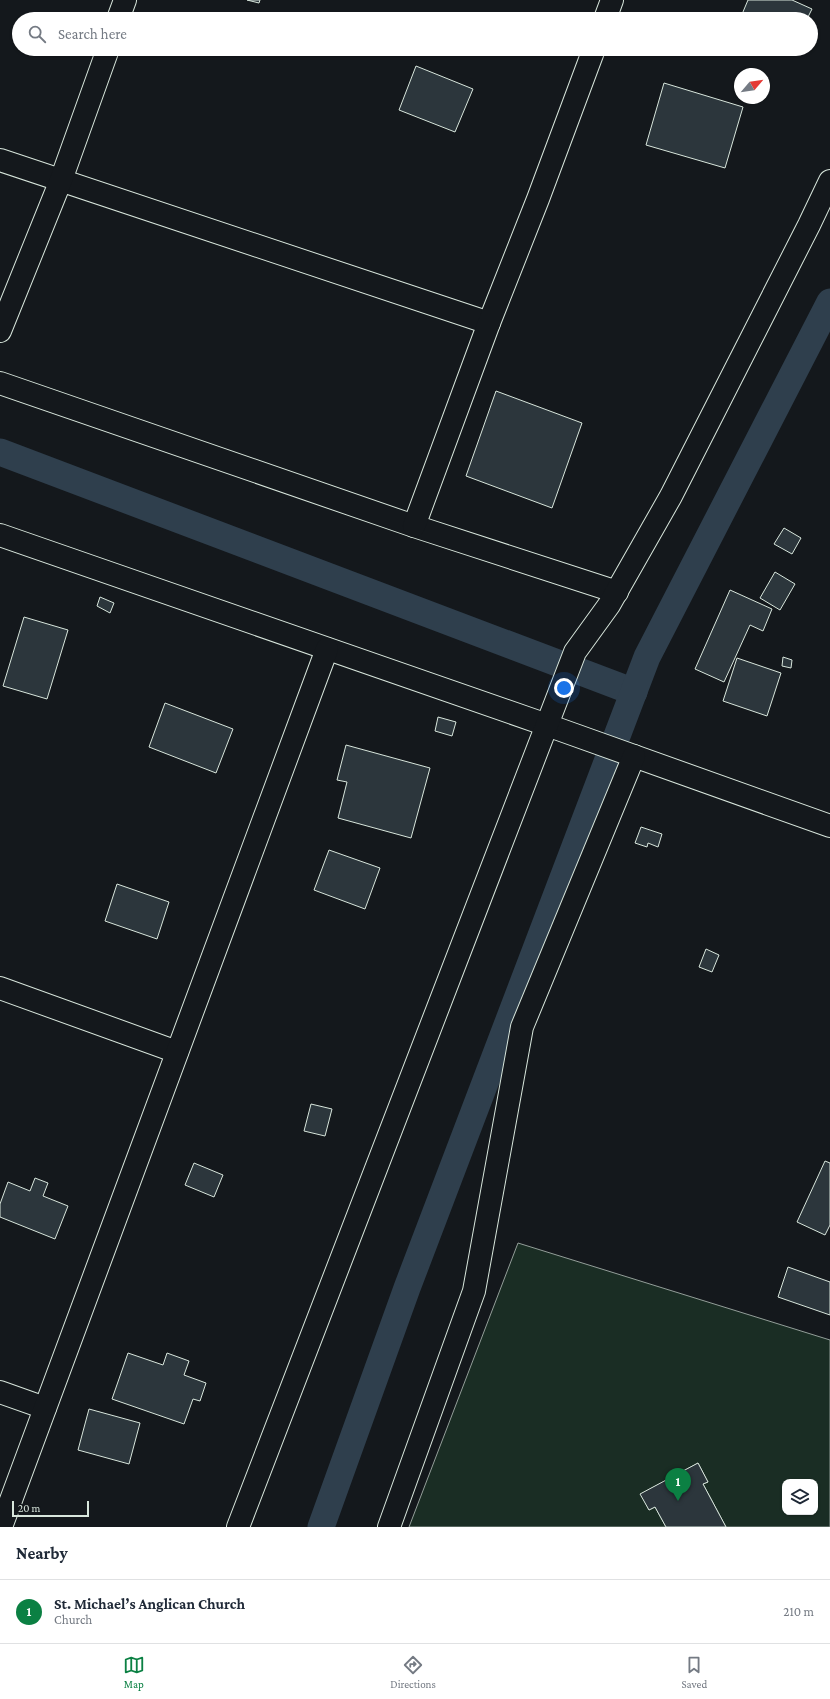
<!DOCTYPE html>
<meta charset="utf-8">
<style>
body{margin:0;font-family:"Crimson Pro",serif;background:#f2f2f3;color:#1f2937}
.controls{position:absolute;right:12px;bottom:12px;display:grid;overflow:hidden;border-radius:8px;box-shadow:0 1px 3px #0004}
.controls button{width:36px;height:36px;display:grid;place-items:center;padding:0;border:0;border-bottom:1px solid #e0e1e3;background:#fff;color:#1f2937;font:20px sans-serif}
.compass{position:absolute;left:734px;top:68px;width:36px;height:36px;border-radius:50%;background:#fff;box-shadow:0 1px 3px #0004;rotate:61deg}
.scale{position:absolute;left:12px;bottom:10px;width:77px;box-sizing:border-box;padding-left:4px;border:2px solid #d8e6dc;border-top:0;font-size:11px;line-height:14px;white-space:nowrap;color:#d8e6dc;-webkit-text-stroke:3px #14181c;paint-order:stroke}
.you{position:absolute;left:564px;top:688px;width:14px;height:14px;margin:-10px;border:3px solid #fff;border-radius:50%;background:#1a73e8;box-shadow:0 0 0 6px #1a73e833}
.badge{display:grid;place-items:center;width:26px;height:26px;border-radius:50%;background:#0b8043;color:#fff;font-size:13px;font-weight:700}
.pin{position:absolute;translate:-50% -33px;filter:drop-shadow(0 1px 2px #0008)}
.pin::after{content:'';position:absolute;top:21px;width:14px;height:12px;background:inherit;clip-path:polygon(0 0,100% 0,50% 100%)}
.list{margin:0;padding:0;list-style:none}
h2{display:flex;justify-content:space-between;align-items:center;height:52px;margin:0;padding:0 16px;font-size:17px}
h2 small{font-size:13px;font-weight:400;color:#747a83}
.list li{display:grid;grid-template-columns:26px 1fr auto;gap:12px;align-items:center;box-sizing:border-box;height:64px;padding:0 16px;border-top:1px solid #e0e1e3}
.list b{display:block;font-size:15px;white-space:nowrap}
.list p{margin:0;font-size:13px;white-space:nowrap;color:#747a83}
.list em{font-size:13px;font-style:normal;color:#747a83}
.icon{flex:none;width:22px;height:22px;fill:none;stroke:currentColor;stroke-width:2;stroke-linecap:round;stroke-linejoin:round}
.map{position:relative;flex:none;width:830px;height:1527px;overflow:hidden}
.search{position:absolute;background:#fff;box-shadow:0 1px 3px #0004;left:12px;right:12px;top:12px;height:44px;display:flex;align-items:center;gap:10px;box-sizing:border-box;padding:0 14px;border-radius:22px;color:#747a83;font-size:15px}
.sheet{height:116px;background:#fff}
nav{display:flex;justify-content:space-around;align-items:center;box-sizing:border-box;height:56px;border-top:1px solid #e0e1e3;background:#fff;font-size:11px;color:#747a83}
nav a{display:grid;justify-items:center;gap:2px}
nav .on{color:#0b8043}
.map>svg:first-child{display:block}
.green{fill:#1a2d24;stroke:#939e99;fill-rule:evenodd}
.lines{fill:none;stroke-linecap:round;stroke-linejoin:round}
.canal{stroke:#2f3f4d;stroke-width:27}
.building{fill:#2c363c;stroke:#d8e6dc}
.street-casing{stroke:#d8e6dc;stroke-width:24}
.street{stroke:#14181c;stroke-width:22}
</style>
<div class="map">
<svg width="830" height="1527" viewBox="0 0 830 1527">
<rect width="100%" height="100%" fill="#14181c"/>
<path class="green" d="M 518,1243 L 830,1340 L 830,1527 L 726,1527 L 703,1484 L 708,1482 L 698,1463 L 641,1494 L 649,1510 L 655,1507 L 666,1527 L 409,1527 ZM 785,1482 L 815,1482 L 815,1512 L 785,1512 Z"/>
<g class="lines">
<g class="canal">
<path d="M 0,452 L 634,692"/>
<path d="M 321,1527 L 407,1288 L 647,657 L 830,302"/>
</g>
</g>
<g class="building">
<path d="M 247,0 L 260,0 L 259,3 Z"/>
<path d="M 748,0 L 792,0 L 812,9 L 807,19 L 740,19 Z"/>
<path d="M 416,66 L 473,89 L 455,132 L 399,110 Z"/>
<path d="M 664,83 L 743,107 L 725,168 L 646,145 Z"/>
<path d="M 496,391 L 582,423 L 552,508 L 466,476 Z"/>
<path d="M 784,528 L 801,538 L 792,554 L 774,544 Z"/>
<path d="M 775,572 L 795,584 L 780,610 L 760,598 Z"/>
<path d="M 730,590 L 772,609 L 763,631 L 750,625 L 724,682 L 695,669 Z"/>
<path d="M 100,597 L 114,603 L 110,613 L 97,606 Z"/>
<path d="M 24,617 L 68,630 L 47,699 L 3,686 Z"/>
<path d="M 783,657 L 792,660 L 791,668 L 782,666 Z"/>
<path d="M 737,658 L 781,673 L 767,716 L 723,701 Z"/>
<path d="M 165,703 L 233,729 L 216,773 L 149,747 Z"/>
<path d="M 438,717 L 456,722 L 452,736 L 435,731 Z"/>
<path d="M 346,745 L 430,768 L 411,838 L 338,818 L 347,782 L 337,780 Z"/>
<path d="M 641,827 L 662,834 L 658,847 L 648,843 L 647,847 L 635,843 Z"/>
<path d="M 329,850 L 380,868 L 365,909 L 314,890 Z"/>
<path d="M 117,884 L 169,902 L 157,939 L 105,921 Z"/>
<path d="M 706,949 L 719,955 L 712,972 L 699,967 Z"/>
<path d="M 311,1104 L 332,1109 L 325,1136 L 304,1131 Z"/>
<path d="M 825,1161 L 830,1163 L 830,1225 L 825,1235 L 797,1222 Z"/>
<path d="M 194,1163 L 223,1175 L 214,1197 L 185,1185 Z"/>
<path d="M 35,1178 L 48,1183 L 43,1196 L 68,1206 L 55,1239 L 0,1217 L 0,1204 L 8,1182 L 30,1191 Z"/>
<path d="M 788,1267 L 830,1282 L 830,1315 L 778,1297 Z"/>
<path d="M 128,1353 L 163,1365 L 167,1353 L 189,1361 L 184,1375 L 206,1383 L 200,1401 L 193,1399 L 184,1424 L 112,1399 Z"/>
<path d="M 89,1409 L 140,1423 L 129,1464 L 78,1450 Z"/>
<path d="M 698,1463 L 708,1482 L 703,1484 L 726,1527 L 666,1527 L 655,1507 L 649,1510 L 640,1494 Z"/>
</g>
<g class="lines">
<g class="street-casing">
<g id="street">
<path d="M 118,19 L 125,0"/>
<path d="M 605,19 L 612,0"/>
<path d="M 0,160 L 489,323"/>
<path d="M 0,331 L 61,180 L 108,49"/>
<path d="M 0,383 L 414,526 L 617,592"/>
<path d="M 414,526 L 489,323 L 538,199 L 594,49"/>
<path d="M 0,535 L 547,725 L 830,826"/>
<path d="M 0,988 L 177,1052"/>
<path d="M 0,1392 L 45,1408"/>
<path d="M 1,1527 L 327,649"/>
<path d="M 238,1527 L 575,652 L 609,605 L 671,496 L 809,225 L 830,181"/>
<path d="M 389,1527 L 474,1291 L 522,1027 L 634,756"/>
</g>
</g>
<use href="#street" class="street"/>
</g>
</svg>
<div class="controls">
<button><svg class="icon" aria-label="layers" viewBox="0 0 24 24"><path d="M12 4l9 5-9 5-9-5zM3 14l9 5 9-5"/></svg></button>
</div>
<svg class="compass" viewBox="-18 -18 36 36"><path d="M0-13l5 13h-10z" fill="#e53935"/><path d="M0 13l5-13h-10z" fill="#747a83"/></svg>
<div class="scale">20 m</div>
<div class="you"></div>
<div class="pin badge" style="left:678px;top:1501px">1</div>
<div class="search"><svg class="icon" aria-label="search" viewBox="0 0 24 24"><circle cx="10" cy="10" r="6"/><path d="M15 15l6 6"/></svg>Search here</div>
</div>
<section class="sheet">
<h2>Nearby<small></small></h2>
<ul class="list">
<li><span class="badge">1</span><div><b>St. Michael’s Anglican Church</b><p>Church</p></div><em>210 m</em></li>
</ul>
</section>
<nav>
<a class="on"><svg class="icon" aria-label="map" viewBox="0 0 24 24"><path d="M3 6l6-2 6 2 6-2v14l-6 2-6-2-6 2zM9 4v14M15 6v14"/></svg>Map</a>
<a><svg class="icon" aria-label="directions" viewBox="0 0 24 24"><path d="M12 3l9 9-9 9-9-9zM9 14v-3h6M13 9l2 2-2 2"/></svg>Directions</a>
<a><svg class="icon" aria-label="saved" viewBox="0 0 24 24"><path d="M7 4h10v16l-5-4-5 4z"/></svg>Saved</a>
</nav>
